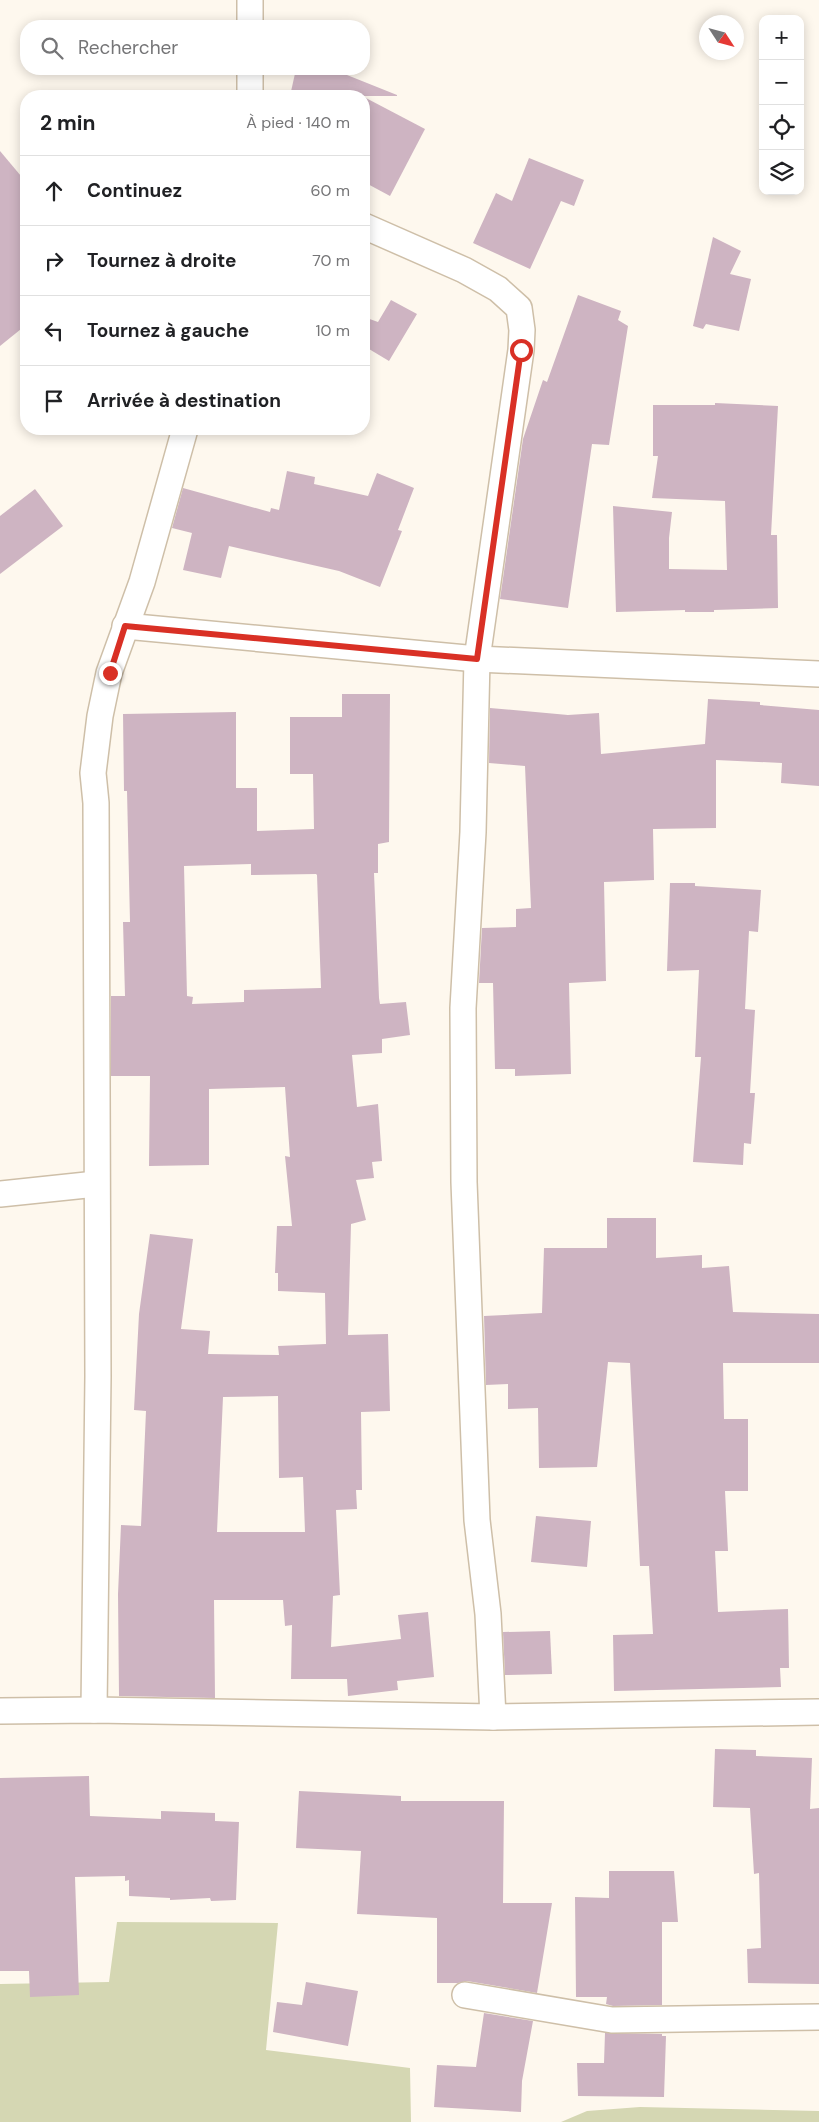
<!DOCTYPE html>
<html lang="fr">
<meta charset="utf-8">
<style>
body{margin:0;font-family:"DM Sans",sans-serif;background:#f2f2f2;color:#202124}
.controls{position:absolute;right:15px;top:15px;display:grid;overflow:hidden;border-radius:10px;box-shadow:0 2px 12px #0003}
.controls button{width:45px;height:45px;display:grid;place-items:center;padding:0;border:0;border-bottom:1px solid #e0e0e0;background:#fff;color:#202124;font:25px sans-serif}
.compass{position:absolute;left:699px;top:15px;width:45px;height:45px;border-radius:50%;background:#fff;box-shadow:0 2px 12px #0003;rotate:126deg}
.stop{position:absolute;width:15px;height:15px;margin:-11px;border:4px solid #d93025;border-radius:50%;background:#fff}
.stop.end{background:#d93025;border-color:#fff;box-shadow:0 1px 5px #0008}
.list{margin:0;padding:0;list-style:none}
h2{display:flex;justify-content:space-between;align-items:center;height:65px;margin:0;padding:0 20px;font-size:21px}
h2 small{font-size:16px;font-weight:400;color:#757577}
.list li{display:grid;grid-template-columns:32px 1fr auto;gap:15px;align-items:center;box-sizing:border-box;height:70px;padding:0 20px;border-top:1px solid #e0e0e0}
.list b{display:block;font-size:19px;white-space:nowrap}
.list em{font-size:16px;font-style:normal;color:#757577}
.icon{flex:none;width:28px;height:28px;fill:none;stroke:currentColor;stroke-width:2;stroke-linecap:round;stroke-linejoin:round}
.map{position:relative;flex:none;width:819px;height:2122px;overflow:hidden}
.search{position:absolute;background:#fff;box-shadow:0 2px 12px #0003;left:20px;top:20px;width:350px;height:55px;display:flex;align-items:center;gap:12px;box-sizing:border-box;padding:0 18px;border-radius:20px;color:#757577;font-size:19px}
.panel{position:absolute;background:#fff;box-shadow:0 2px 12px #0003;left:20px;top:90px;width:350px;height:345px;border-radius:20px}
.map>svg:first-child{display:block}
.green{fill:#d5d7b3}
.building{fill:#ceb4c2;fill-rule:evenodd}
.lines{fill:none;stroke-linecap:round;stroke-linejoin:round}
.street-casing{stroke:#cebfa8;stroke-width:28}
.street{stroke:#fff;stroke-width:25}
.route{stroke:#d93025;stroke-width:6}
</style>
<div class="map">
<svg width="819" height="2122" viewBox="0 0 819 2122">
<rect width="100%" height="100%" fill="#fef8ee"/>
<g class="green">
<path d="M 117,1922 L 278,1923 L 266,2050 L 410,2068 L 411,2122 L 0,2122 L 0,1984 L 109,1982 Z"/>
<path d="M 640,2107 L 819,2111 L 819,2122 L 561,2122 L 587,2111 Z"/>
</g>
<g class="building">
<path d="M 296,69 L 332,69 L 397,95 L 397,96 L 290,96 Z"/>
<path d="M 364,97 L 425,129 L 390,196 L 364,182 Z"/>
<path d="M 0,151 L 26,182 L 26,325 L 0,346 Z"/>
<path d="M 529,158 L 584,180 L 574,206 L 561,201 L 530,269 L 473,243 L 496,193 L 512,201 Z"/>
<path d="M 713,237 L 741,251 L 730,274 L 751,279 L 739,331 L 706,324 L 703,329 L 693,326 Z"/>
<path d="M 578,295 L 621,311 L 618,320 L 628,326 L 609,445 L 592,444 L 568,608 L 500,599 L 523,439 L 543,380 L 547,382 Z"/>
<path d="M 391,300 L 417,314 L 389,361 L 364,346 L 364,317 L 378,322 Z"/>
<path d="M 715,403 L 778,406 L 771,535 L 777,535 L 778,608 L 714,610 L 714,612 L 685,612 L 685,610 L 616,612 L 613,506 L 672,512 L 669,538 L 669,569 L 727,570 L 725,501 L 652,498 L 658,456 L 653,456 L 653,405 L 715,405 Z"/>
<path d="M 287,471 L 315,477 L 314,484 L 368,496 L 377,473 L 414,488 L 398,530 L 402,531 L 380,587 L 339,571 L 229,546 L 221,578 L 183,570 L 192,533 L 172,528 L 183,488 L 270,512 L 271,508 L 279,510 Z"/>
<path d="M 35,489 L 63,526 L 0,574 L 0,516 Z"/>
<path d="M 342,694 L 390,694 L 389,842 L 378,844 L 378,873 L 374,873 L 379,998 L 380,1004 L 406,1002 L 410,1035 L 382,1039 L 382,1053 L 352,1055 L 357,1107 L 378,1104 L 382,1161 L 372,1162 L 374,1178 L 356,1180 L 366,1220 L 351,1224 L 348,1335 L 388,1334 L 390,1411 L 361,1412 L 362,1490 L 356,1490 L 357,1509 L 336,1510 L 340,1595 L 333,1596 L 331,1647 L 401,1639 L 398,1615 L 428,1612 L 434,1677 L 397,1681 L 398,1690 L 348,1696 L 347,1679 L 291,1679 L 292,1625 L 285,1626 L 283,1600 L 214,1600 L 215,1698 L 119,1696 L 118,1594 L 121,1525 L 141,1526 L 146,1411 L 134,1410 L 139,1314 L 150,1234 L 193,1239 L 181,1329 L 210,1331 L 208,1354 L 279,1355 L 278,1346 L 326,1344 L 325,1293 L 278,1291 L 278,1273 L 275,1273 L 277,1226 L 292,1226 L 285,1156 L 290,1157 L 285,1087 L 209,1089 L 209,1165 L 149,1166 L 150,1076 L 111,1076 L 111,996 L 125,996 L 123,922 L 130,922 L 127,791 L 124,791 L 123,714 L 236,712 L 236,788 L 257,788 L 257,831 L 314,829 L 313,774 L 290,774 L 290,717 L 342,717 ZM 251,864 L 251,875 L 316,874 L 317,875 L 321,988 L 244,990 L 244,1002 L 192,1004 L 193,997 L 187,996 L 184,866 ZM 278,1396 L 279,1478 L 303,1477 L 305,1532 L 217,1532 L 223,1397 Z"/>
<path d="M 708,699 L 760,702 L 760,705 L 819,710 L 819,786 L 781,783 L 782,763 L 716,760 L 716,828 L 653,829 L 654,880 L 604,882 L 606,981 L 569,983 L 571,1074 L 515,1076 L 515,1069 L 495,1069 L 493,983 L 479,983 L 482,928 L 516,927 L 516,909 L 531,908 L 525,766 L 489,763 L 490,708 L 568,715 L 599,713 L 601,754 L 705,744 Z"/>
<path d="M 670,883 L 695,883 L 695,886 L 761,890 L 758,932 L 749,931 L 745,1009 L 755,1010 L 750,1093 L 755,1093 L 751,1144 L 744,1143 L 743,1165 L 693,1162 L 701,1057 L 695,1057 L 699,970 L 667,971 Z"/>
<path d="M 607,1218 L 656,1218 L 656,1258 L 702,1255 L 702,1268 L 729,1266 L 733,1312 L 819,1314 L 819,1363 L 723,1363 L 724,1419 L 748,1419 L 748,1491 L 725,1491 L 728,1551 L 715,1551 L 718,1612 L 788,1609 L 789,1668 L 780,1668 L 781,1687 L 614,1691 L 613,1635 L 653,1634 L 649,1566 L 640,1566 L 630,1363 L 608,1362 L 597,1467 L 539,1468 L 538,1408 L 508,1409 L 508,1384 L 486,1385 L 484,1316 L 542,1313 L 544,1248 L 607,1248 Z"/>
<path d="M 536,1516 L 591,1521 L 587,1567 L 531,1562 Z"/>
<path d="M 550,1631 L 552,1674 L 505,1675 L 503,1632 Z"/>
<path d="M 715,1749 L 756,1750 L 756,1756 L 812,1758 L 810,1809 L 819,1808 L 819,1984 L 748,1983 L 747,1949 L 761,1948 L 759,1873 L 754,1874 L 750,1808 L 713,1807 Z"/>
<path d="M 89,1776 L 90,1816 L 161,1819 L 161,1811 L 215,1813 L 215,1821 L 239,1822 L 236,1900 L 211,1901 L 210,1898 L 170,1900 L 170,1898 L 129,1896 L 129,1880 L 125,1881 L 125,1876 L 75,1877 L 79,1995 L 30,1997 L 29,1971 L 0,1971 L 0,1778 Z"/>
<path d="M 299,1791 L 401,1796 L 401,1801 L 504,1801 L 503,1903 L 552,1903 L 537,1993 L 467,1981 L 458,1983 L 437,1983 L 437,1918 L 357,1914 L 361,1851 L 296,1848 Z"/>
<path d="M 609,1871 L 674,1871 L 678,1922 L 662,1922 L 662,2005 L 613,2006 L 606,2004 L 607,1997 L 576,1997 L 575,1897 L 609,1898 Z"/>
<path d="M 306,1982 L 358,1991 L 348,2046 L 273,2032 L 277,2002 L 302,2005 Z"/>
<path d="M 484,2013 L 533,2021 L 522,2081 L 521,2112 L 434,2107 L 437,2065 L 476,2067 Z"/>
<path d="M 605,2033 L 662,2034 L 662,2036 L 666,2036 L 664,2097 L 578,2096 L 577,2063 L 604,2063 Z"/>
</g>
<g class="lines">
<g class="street-casing">
<g id="street">
<path d="M 250,0 L 250,26"/>
<path d="M 250,96 L 250,69"/>
<path d="M 364,226 L 464,270 L 498,289 L 519,308 L 522,330 L 521,350 L 477,659 L 473,832 L 463,1008 L 464,1182 L 477,1520 L 488,1614 L 493,1717"/>
<path d="M 125,626 L 477,659 L 819,674"/>
<path d="M 0,1194 L 96,1184"/>
<path d="M 94,1710 L 98,1376 L 96,803 L 93,773 L 100,716 L 109,673 L 142,582 L 185,429"/>
<path d="M 0,1711 L 94,1710 L 493,1717 L 819,1712"/>
<path d="M 465,1995 L 612,2020 L 819,2017"/>
</g>
</g>
<use href="#street" class="street"/>
</g>
<g class="lines">
<path class="route" d="M 110,673 L 125,626 L 477,659 L 521,350"/>
</g>
</svg>
<div class="controls">
<button>+</button>
<button>−</button>
<button><svg class="icon" aria-label="locate" viewBox="0 0 24 24"><circle cx="12" cy="12" r="6"/><path d="M12 2v4M12 18v4M2 12h4M18 12h4"/></svg></button>
<button><svg class="icon" aria-label="layers" viewBox="0 0 24 24"><path d="M12 4l9 5-9 5-9-5zM3 14l9 5 9-5"/></svg></button>
</div>
<svg class="compass" viewBox="-18 -18 36 36"><path d="M0-13l5 13h-10z" fill="#e53935"/><path d="M0 13l5-13h-10z" fill="#757577"/></svg>
<div class="stop" style="left:521px;top:350px"></div>
<div class="stop end" style="left:110px;top:673px"></div>
<div class="search"><svg class="icon" aria-label="search" viewBox="0 0 24 24"><circle cx="10" cy="10" r="6"/><path d="M15 15l6 6"/></svg>Rechercher</div>
<section class="panel">
<h2>2 min<small>À pied · 140 m</small></h2>
<ul class="list">
<li><svg class="icon" aria-label="ahead" viewBox="0 0 24 24"><path d="M12 20V5M6 11l6-6 6 6"/></svg><div><b>Continuez</b></div><em>60 m</em></li>
<li><svg class="icon" aria-label="right" viewBox="0 0 24 24"><path d="M7 20v-9h11M14 6l5 5-5 5"/></svg><div><b>Tournez à droite</b></div><em>70 m</em></li>
<li><svg class="icon" aria-label="left" viewBox="0 0 24 24"><path d="M17 20v-9H6M10 6l-5 5 5 5"/></svg><div><b>Tournez à gauche</b></div><em>10 m</em></li>
<li><svg class="icon" aria-label="arrive" viewBox="0 0 24 24"><path d="M6 21V4h12l-3 4 3 4H6"/></svg><div><b>Arrivée à destination</b></div></li>
</ul>
</section>
</div>
